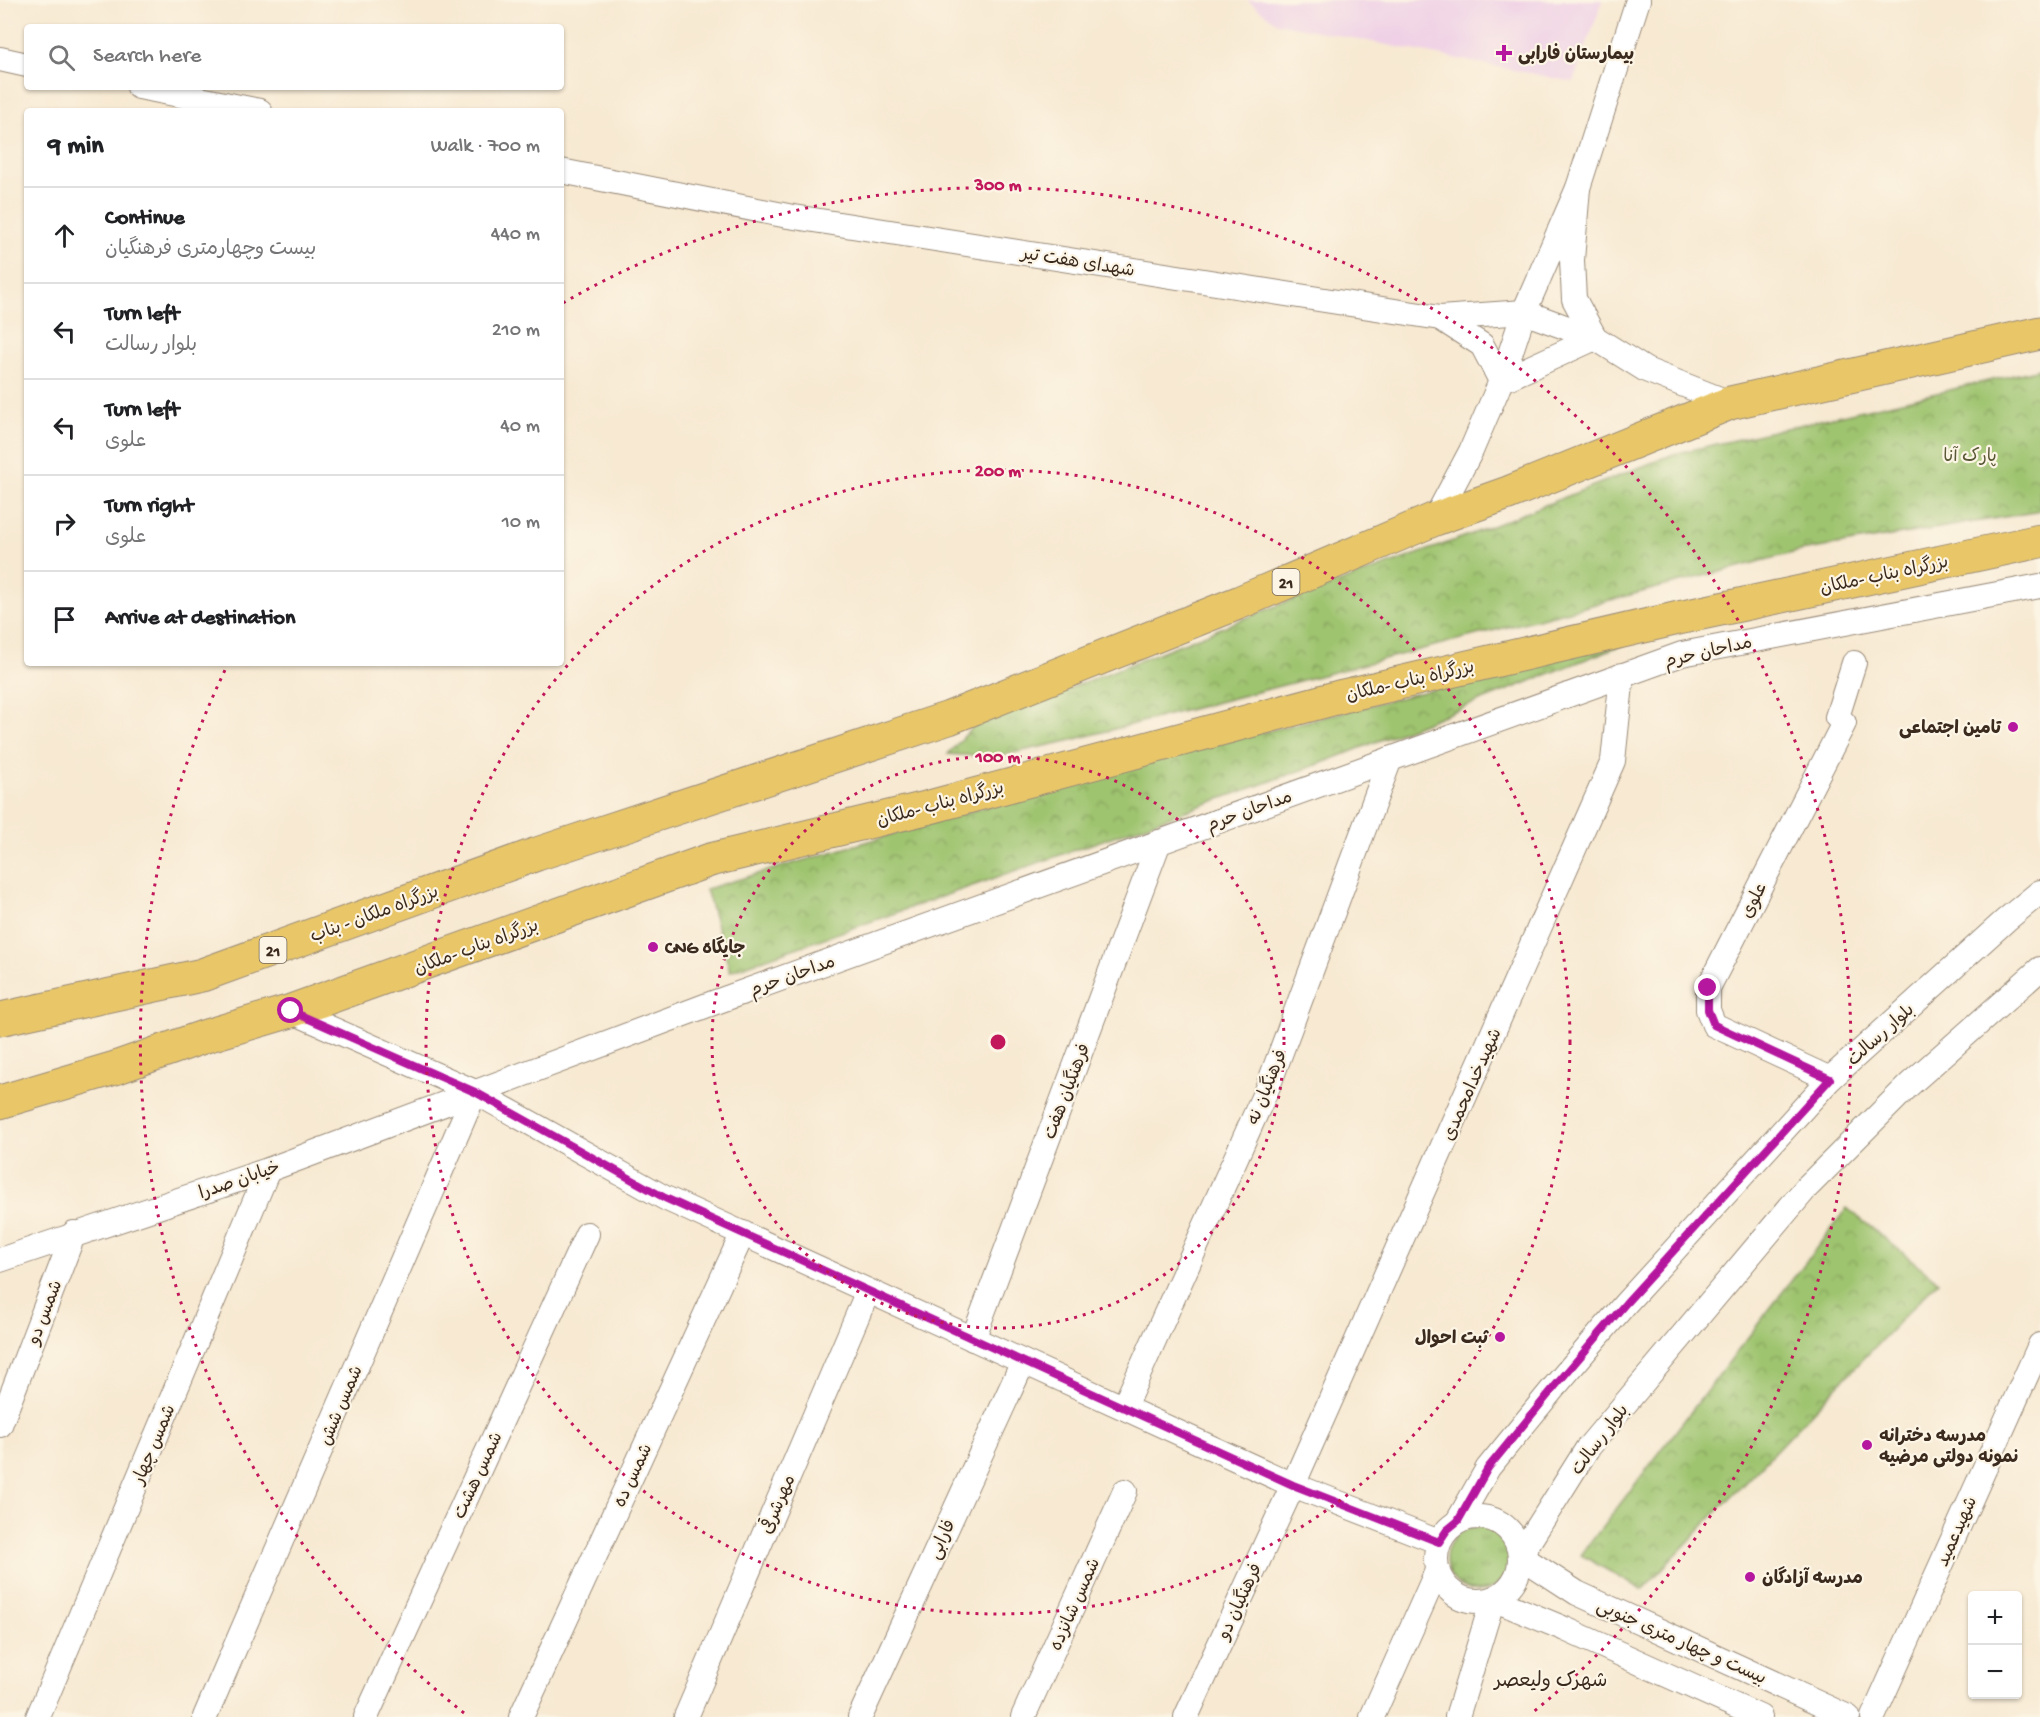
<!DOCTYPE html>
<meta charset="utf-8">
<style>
body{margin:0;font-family:"Gochi Hand","Playpen Sans Arabic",sans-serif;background:#f2f2f2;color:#202124}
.controls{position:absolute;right:18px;bottom:18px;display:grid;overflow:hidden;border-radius:6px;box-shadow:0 2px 4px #0004}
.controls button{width:54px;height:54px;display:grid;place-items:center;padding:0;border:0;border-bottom:2px solid #e0e0e0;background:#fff;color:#202124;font:30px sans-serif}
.stop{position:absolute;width:18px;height:18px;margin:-14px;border:4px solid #b5179e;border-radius:50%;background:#fff}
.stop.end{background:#b5179e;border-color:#fff;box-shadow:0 2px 6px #0008}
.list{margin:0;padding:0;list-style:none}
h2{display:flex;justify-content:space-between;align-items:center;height:78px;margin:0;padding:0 24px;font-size:26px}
h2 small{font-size:20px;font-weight:400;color:#757577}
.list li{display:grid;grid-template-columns:39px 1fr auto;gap:18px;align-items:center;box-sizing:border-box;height:96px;padding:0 24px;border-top:2px solid #e0e0e0}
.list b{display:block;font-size:22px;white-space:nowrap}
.list p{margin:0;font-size:20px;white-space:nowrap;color:#757577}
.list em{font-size:20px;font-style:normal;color:#757577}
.icon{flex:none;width:33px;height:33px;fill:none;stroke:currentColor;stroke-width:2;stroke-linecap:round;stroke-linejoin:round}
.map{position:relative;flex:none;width:2040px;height:1717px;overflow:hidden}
.search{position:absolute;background:#fff;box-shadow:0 2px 4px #0004;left:24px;top:24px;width:540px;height:66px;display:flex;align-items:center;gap:15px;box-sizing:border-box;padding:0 21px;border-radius:6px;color:#757577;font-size:22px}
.panel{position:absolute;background:#fff;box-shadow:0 2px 4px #0004;left:24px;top:108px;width:540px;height:558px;border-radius:6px}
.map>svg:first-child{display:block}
.built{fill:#efd0e6}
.grass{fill:url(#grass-tufts);stroke:#6d7746;stroke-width:1.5}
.park{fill:url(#park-crowns);stroke:#6d7746;stroke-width:1.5}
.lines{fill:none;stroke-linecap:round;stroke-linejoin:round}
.minor-casing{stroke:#998a78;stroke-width:26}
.highway-casing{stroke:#998a78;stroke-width:35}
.minor{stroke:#fff;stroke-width:24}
.highway{stroke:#e9c769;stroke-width:33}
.route{stroke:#b5179e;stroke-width:8}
.ring{fill:none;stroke:#c2185b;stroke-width:3;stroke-dasharray:3 6}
.poi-dot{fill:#b5179e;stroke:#fcf5e5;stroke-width:2}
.labels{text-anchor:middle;stroke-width:4.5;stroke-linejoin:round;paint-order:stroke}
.shield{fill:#fcf5e5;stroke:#75675a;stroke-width:1.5}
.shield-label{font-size:16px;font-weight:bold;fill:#3b2a1e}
.poi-label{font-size:18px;font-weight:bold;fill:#3b2a1e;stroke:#fcf5e5;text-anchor:start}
.street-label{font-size:18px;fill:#3b2a1e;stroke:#fcf5e5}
.park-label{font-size:18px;fill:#595836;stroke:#fcf5e5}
.neighbourhood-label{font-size:20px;fill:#3b2a1e;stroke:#fcf5e5}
.centre{fill:#c2185b;stroke:#fcf5e5;stroke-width:3}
.ring-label{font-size:18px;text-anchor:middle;font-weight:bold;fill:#c2185b;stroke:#fcf5e5;stroke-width:4.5;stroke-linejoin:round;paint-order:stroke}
</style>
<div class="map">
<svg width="2040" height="1717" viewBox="0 0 2040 1717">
<defs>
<pattern id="grass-tufts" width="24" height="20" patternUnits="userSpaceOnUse" patternTransform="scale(1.5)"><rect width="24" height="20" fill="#9fc46f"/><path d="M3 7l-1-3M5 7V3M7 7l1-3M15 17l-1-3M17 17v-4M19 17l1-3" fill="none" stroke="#839f5b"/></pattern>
<pattern id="park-crowns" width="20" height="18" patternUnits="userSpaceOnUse" patternTransform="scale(1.5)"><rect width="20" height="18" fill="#9fc46f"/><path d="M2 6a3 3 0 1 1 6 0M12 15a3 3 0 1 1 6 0" fill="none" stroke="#839f5b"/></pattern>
</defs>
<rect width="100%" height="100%" fill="#fcf5e5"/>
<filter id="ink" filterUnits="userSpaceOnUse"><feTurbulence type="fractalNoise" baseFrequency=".0167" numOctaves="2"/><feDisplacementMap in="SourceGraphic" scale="12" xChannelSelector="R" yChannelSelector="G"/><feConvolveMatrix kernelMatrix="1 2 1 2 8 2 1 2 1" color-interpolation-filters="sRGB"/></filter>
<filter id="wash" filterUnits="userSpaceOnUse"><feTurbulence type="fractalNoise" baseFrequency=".008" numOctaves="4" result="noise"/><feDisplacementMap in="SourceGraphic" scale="24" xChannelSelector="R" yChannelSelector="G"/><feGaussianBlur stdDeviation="1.35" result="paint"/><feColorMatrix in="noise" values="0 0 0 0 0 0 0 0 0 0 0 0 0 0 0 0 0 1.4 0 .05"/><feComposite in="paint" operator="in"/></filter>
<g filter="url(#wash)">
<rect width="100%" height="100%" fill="#f7e9d2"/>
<path class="built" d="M 1247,0 L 1603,0 L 1573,82 L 1277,23 Z"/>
<circle class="grass" cx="1478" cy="1559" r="32"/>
<g class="park">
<path d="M 2040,369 L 2040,511 L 1800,551 L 1068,741 L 994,757 L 948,754 L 973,727 L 1281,604 L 1472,534 L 1674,454 Z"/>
<path d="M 1645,636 L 1322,763 L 730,971 L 706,889 L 1101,773 Z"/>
<path d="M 1847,1208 L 1938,1281 L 1642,1590 L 1581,1555 Z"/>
</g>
</g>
<g filter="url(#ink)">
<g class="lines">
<g class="minor-casing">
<g id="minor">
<path d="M 0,59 L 27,65"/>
<path d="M 139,87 L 260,111"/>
<path d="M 561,171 L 788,216 L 1440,318 L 1524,312 L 1595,338"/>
<path d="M 1578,188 L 1638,0"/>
<path d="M 1440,318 L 1482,345 L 1501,381"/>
<path d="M 1501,381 L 1595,338"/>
<path d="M 1435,519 L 1471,451 L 1501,381 L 1524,312 L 1578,188 L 1572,260 L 1574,299 L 1595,338 L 1646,370 L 1730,403"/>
<path d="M 291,1011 L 475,1092 L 665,1198 L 1293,1485 L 1439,1542"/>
<path d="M 1830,1079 L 1714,1025 L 1708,1010 L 1708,988 L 1844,723 L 1837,717 L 1854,663"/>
<path d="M 0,1260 L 268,1170 L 713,1003 L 1682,654 L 2040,586"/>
<path d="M 973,1339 L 1159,842"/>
<path d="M 1124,1407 L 1269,1084 L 1390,759"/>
<path d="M 0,1425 L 74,1233"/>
<circle cx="1478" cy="1559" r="42"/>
<path d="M 1458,1521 L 1488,1468 L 1556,1385 L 1626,1303 L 1830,1079 L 2006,920 L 2040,892"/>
<path d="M 38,1717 L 268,1170"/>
<path d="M 205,1717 L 475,1092"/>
<path d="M 366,1717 L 587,1234"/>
<path d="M 521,1717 L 743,1233"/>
<path d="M 686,1717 L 868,1291"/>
<path d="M 860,1717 L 1023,1362"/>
<path d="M 1023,1717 L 1125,1491"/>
<path d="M 1186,1717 L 1293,1485 L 1613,761 L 1622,675"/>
<path d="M 1372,1717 L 1437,1571"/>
<path d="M 1457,1717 L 1493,1599 L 1565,1629 L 1760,1717"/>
<path d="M 1848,1717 L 1577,1593 L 1520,1556 L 1587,1449 L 1807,1187 L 1909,1085 L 2040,969"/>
<path d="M 1873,1717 L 2040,1345"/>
</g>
</g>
<g class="highway-casing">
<g id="highway">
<path d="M 0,1019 L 202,975 L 537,854 L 949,718 L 1238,603 L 1435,519 L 1508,493 L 1730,403 L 2040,333"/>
<path d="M 0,1102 L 115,1068 L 206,1036 L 291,1011 L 710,860 L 926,808 L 1343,696 L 1683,617 L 2040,541"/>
</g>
</g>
<use href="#minor" class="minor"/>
<use href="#highway" class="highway"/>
</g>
</g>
<g class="lines" filter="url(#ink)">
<path class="route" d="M 291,1011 L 475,1092 L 665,1198 L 1293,1485 L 1439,1542 L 1447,1530 L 1458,1521 L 1488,1468 L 1556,1385 L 1626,1303 L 1830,1079 L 1714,1025 L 1708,1010 L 1708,988"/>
</g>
<g class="ring">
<circle cx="998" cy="1042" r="286"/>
<circle cx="998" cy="1042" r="572"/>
<path d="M464 1713A858 858 0 0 1 227 666M563 303A858 858 0 0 1 1532 1713"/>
</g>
<g class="poi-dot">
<path d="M1501 44h6v6h6v6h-6v6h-6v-6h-6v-6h6z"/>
<circle cx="2013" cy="727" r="6"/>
<circle cx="653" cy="947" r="6"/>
<circle cx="1500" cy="1337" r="6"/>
<circle cx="1867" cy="1445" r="6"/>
<circle cx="1750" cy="1577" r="6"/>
</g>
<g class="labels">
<g class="shield">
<rect x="1272.5" y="569" width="27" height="26" rx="4.5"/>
<rect x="259.5" y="937" width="27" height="26" rx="4.5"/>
</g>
<g class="shield-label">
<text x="1286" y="588">21</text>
<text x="273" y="956">21</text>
</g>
<g class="poi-label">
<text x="1518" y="59">بیمارستان فارابی</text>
<text x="2001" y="733" text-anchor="end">تامین اجتماعی</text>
<text x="665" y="953">CNG جایگاه</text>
<text x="1488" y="1343" text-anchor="end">ثبت احوال</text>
<text x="1879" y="1441">مدرسه دخترانه<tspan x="1879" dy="21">نمونه دولتی مرضیه</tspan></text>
<text x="1762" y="1583">مدرسه آزادگان</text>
</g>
<g class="street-label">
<text transform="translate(1078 261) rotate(9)" y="6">شهدای هفت تیر</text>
<text transform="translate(1884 574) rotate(-12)" y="6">بزرگراه بناب -ملکان</text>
<text transform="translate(1708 651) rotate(-13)" y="6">مداحان حرم</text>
<text transform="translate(1410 680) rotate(-13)" y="6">بزرگراه بناب -ملکان</text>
<text transform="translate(940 803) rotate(-15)" y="6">بزرگراه بناب -ملکان</text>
<text transform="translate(1249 810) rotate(-20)" y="6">مداحان حرم</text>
<text transform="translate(1753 900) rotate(-63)" y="6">علوی</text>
<text transform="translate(374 913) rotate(-20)" y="6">بزرگراه ملکان - بناب</text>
<text transform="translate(476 946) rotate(-20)" y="6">بزرگراه بناب -ملکان</text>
<text transform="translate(792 975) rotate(-20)" y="6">مداحان حرم</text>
<text transform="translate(1880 1034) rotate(-42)" y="6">بلوار رسالت</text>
<text transform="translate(1471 1084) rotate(-66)" y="6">شهیدخدامحمدی</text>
<text transform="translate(1266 1087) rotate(-68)" y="6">فرهنگیان نه</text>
<text transform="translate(1066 1091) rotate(-69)" y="6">فرهنگیان هفت</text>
<text transform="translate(239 1179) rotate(-19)" y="6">خیابان صدرا</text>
<text transform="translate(44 1312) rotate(-69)" y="6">شمس دو</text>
<text transform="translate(340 1405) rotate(-67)" y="6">شمس شش</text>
<text transform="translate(1599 1439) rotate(-53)" y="6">بلوار رسالت</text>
<text transform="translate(153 1444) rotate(-67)" y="6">شمس چهار</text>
<text transform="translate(477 1475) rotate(-65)" y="6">شمس هشت</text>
<text transform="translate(632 1475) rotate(-65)" y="6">شمس ده</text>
<text transform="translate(777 1504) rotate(-67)" y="6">مهرشرقی</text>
<text transform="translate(1956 1531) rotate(-66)" y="6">شهیدعمید</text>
<text transform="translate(941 1539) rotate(-65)" y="6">فارابی</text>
<text transform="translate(1239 1601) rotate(-65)" y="6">فرهنگیان دو</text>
<text transform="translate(1074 1604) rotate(-66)" y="6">شمس شانزده</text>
<text transform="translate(1682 1641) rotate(24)" y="6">بیست و چهار متری جنوبی</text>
</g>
<g class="park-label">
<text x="1970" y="461">پارک آنا</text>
</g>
<g class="neighbourhood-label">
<text x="1551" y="1686">شهرک ولیعصر</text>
</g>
</g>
<circle cx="998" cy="1042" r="9" class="centre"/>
<g class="ring-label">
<text x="998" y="190">300 m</text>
<text x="998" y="476">200 m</text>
<text x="998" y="762">100 m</text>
</g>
</svg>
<div class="controls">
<button>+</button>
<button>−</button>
</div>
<div class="stop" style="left:291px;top:1011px"></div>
<div class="stop end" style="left:1708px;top:988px"></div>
<div class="search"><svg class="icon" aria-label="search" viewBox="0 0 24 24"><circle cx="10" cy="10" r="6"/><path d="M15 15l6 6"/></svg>Search here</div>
<section class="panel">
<h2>9 min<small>Walk · 700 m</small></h2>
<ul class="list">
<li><svg class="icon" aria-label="ahead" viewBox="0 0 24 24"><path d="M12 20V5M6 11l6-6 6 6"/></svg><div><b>Continue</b><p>بیست وچهارمتری فرهنگیان</p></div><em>440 m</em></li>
<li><svg class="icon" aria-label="left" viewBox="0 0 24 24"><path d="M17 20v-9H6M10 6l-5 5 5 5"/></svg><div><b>Turn left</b><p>بلوار رسالت</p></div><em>210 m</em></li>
<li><svg class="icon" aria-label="left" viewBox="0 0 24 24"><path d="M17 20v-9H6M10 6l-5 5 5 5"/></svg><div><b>Turn left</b><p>علوی</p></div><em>40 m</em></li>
<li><svg class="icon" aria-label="right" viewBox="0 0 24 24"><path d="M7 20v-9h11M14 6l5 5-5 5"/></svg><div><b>Turn right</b><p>علوی</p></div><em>10 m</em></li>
<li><svg class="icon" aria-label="arrive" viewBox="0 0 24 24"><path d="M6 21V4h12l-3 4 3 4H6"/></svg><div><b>Arrive at destination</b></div></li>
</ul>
</section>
</div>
